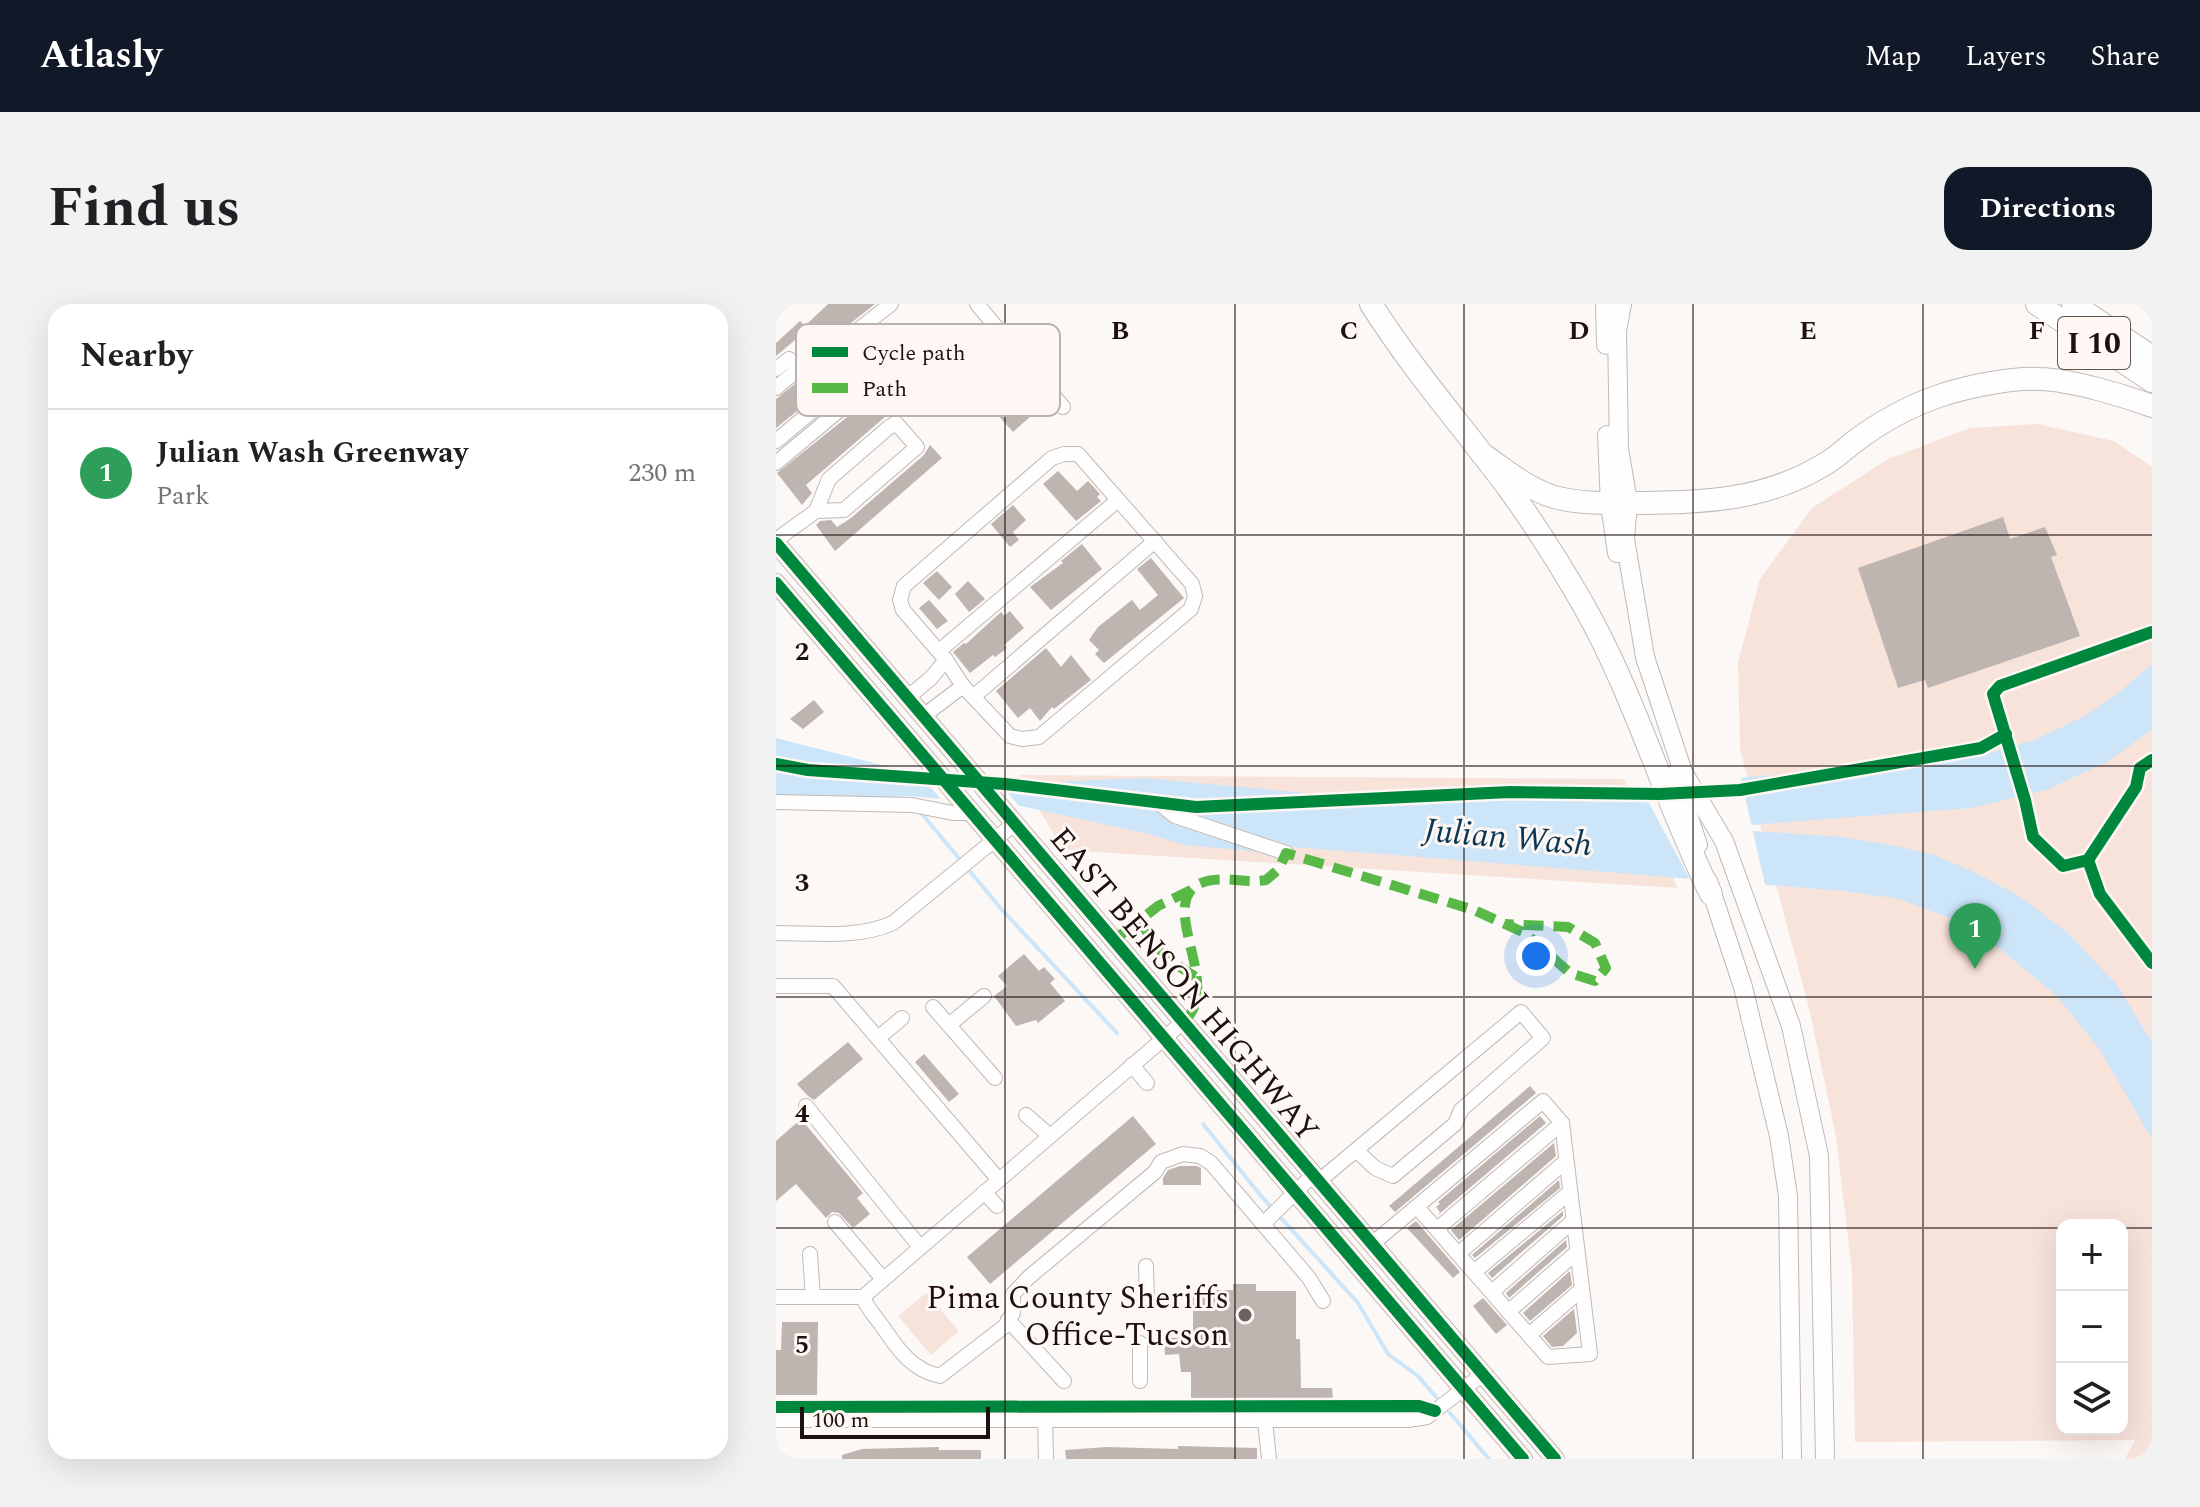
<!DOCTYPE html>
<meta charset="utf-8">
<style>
body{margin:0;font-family:Spectral,serif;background:#f2f2f2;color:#202124}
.controls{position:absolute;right:24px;bottom:24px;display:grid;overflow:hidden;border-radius:16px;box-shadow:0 8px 32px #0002}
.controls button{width:72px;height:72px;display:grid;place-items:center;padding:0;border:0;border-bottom:2px solid #e0e0e0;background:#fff;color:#202124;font:40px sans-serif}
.scale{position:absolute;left:24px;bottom:20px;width:190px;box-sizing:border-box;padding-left:8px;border:4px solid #1d110d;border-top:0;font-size:22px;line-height:28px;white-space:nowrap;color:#1d110d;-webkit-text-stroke:6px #fef7f4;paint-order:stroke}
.you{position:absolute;left:760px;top:652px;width:28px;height:28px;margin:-20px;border:6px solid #fff;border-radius:50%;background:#1a73e8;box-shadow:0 0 0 12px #1a73e833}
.badge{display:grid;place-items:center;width:52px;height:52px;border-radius:50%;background:#111827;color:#fff;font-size:26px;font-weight:700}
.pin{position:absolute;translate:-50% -66px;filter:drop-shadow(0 2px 4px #0008)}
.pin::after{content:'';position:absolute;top:42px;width:28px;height:24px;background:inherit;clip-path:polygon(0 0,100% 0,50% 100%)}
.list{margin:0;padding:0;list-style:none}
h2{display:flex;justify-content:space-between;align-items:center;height:104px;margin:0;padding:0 32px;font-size:34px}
h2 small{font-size:26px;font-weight:400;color:#757577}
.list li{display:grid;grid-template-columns:52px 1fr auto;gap:24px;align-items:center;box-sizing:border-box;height:128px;padding:0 32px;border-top:2px solid #e0e0e0}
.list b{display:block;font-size:30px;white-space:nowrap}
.list p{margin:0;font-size:26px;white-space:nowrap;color:#757577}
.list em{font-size:26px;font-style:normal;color:#757577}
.icon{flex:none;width:44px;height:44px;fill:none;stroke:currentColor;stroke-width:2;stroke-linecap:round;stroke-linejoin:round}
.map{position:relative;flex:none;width:1376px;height:1155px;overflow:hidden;border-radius:24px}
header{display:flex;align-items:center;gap:48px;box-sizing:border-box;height:112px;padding:0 40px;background:#111827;color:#fff}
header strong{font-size:38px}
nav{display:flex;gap:44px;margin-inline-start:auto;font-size:28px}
.intro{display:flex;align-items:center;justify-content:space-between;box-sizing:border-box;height:192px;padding:0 48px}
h1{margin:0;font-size:56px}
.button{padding:20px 36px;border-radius:24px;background:#111827;color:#fff;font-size:28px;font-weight:700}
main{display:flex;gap:48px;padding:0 48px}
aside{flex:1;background:#fff;border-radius:24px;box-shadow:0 8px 32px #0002}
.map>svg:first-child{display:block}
.green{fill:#f8e3db;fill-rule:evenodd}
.water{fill:#cce5f8}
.pier{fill:#fcf8f6}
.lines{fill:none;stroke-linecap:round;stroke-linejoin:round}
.stream{stroke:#cce5f8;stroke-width:4}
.building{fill:#beb4b0}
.minor-casing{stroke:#c0b9b5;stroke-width:16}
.major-casing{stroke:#c0b9b5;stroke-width:20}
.highway-casing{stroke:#c0b9b5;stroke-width:24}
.minor{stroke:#fffefe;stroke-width:14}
.major{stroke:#fffefe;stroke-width:18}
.highway{stroke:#fffefe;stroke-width:22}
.quiet{stroke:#58b947;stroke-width:10;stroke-dasharray:20 10;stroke-linecap:butt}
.cycleway-casing{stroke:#fef7f4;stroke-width:17}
.cycleway{stroke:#00873e;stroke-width:12}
.grid{fill:none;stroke:#1d110d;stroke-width:2;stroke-opacity:0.55}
.poi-dot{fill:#6b625f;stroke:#fef7f4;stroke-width:3}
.labels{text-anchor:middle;stroke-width:6;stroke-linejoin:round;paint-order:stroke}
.shield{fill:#fef7f4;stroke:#605652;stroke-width:2}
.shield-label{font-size:30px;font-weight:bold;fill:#1d110d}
.street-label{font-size:32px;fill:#1d110d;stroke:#fef7f4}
.poi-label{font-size:32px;fill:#1d110d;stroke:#fef7f4;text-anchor:end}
.water-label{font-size:34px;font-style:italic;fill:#0a3955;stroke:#fef7f4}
.key{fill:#fef7f4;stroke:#bab2af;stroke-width:2}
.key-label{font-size:22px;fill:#1d110d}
.grid-label{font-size:26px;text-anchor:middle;font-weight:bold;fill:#1d110d;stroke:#fef7f4;stroke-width:6;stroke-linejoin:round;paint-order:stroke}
</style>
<header>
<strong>Atlasly</strong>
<nav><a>Map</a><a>Layers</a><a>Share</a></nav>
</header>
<div class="intro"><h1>Find us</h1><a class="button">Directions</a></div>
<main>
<aside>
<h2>Nearby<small></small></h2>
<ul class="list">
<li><span class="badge" style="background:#2e9e5b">1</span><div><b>Julian Wash Greenway</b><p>Park</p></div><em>230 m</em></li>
</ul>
</aside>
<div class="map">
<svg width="1376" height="1155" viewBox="0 0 1376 1155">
<rect width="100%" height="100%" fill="#fcf8f6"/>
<g class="green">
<path d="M 1262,120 L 1338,137 L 1376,163 L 1376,1155 L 1349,1155 L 1359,1136 L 1079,1138 L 1076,967 L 1060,833 L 1034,708 L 964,445 L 962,359 L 984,275 L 1036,204 L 1112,155 L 1194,124 ZM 1286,921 L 1346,921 L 1346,1125 L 1286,1125 Z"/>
<path d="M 243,471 L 848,475 L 902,584 L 287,546 Z"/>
<path d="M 150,989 L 183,1027 L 155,1051 L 122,1012 Z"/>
</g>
<path class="water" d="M 1376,360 L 1376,426 L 1329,459 L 1270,486 L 1196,504 L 935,524 L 1066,533 L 1111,540 L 1158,551 L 1198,568 L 1245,593 L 1292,629 L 1340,680 L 1376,738 L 1376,835 L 1324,746 L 1281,692 L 1224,645 L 1173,614 L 1124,595 L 1068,587 L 505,542 L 498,549 L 408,541 L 373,530 L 245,502 L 133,492 L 25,497 L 0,493 L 0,434 L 137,469 L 251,479 L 368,474 L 552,491 L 882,481 L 1046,467 L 1115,457 L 1153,458 L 1221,447 L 1258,436 L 1309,412 L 1340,391 Z"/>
<g class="pier">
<path d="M 141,468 L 217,472 L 243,502 L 165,495 Z"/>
<path d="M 964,470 L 990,585 L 916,579 L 861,477 Z"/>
</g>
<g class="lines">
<g class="stream">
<path d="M 146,510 L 227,607 L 341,729"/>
<path d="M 427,820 L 486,893 L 582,999 L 612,1050 L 642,1072 L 660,1093"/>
<path d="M 674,1109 L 713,1155"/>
</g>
</g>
<g class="building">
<path d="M 52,0 L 99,0 L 66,26 L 46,37 L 31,20 Z"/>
<path d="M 24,17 L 32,25 L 0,52 L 0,39 Z"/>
<path d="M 64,50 L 76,63 L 0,124 L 0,95 L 37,66 Z"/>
<path d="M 100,90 L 106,98 L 115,90 L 124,100 L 30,181 L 36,189 L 26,201 L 1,169 Z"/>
<path d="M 239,93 L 255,112 L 237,128 L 220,109 Z"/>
<path d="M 154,141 L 166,154 L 59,247 L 40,221 L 44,217 L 55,216 L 61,223 L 75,214 L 148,151 Z"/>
<path d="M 282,167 L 301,187 L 312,177 L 324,190 L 321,193 L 325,197 L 300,217 L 267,180 Z"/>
<path d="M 237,201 L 250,216 L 237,228 L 243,236 L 234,243 L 215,220 Z"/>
<path d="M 1227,213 L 1234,235 L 1269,223 L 1281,251 L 1275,253 L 1304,332 L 1152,384 L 1149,376 L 1122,384 L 1082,264 Z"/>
<path d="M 306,240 L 326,265 L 275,306 L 254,283 L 287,259 L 285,257 Z"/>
<path d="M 375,254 L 408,294 L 328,359 L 319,350 L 323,346 L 313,336 L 322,323 L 356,296 L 364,306 L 382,291 L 361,265 Z"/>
<path d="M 161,267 L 176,283 L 163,296 L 147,279 Z"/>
<path d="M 192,277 L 209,295 L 193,308 L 179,290 Z"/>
<path d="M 153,296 L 172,317 L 161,325 L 143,304 Z"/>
<path d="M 234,307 L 248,324 L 228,341 L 231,344 L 219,353 L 217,351 L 194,369 L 177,348 L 188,339 L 190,340 L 225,308 L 228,312 Z"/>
<path d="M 270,344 L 285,363 L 295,351 L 315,376 L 278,405 L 276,403 L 264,417 L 254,404 L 242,414 L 220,387 Z"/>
<path d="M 38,396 L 48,408 L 27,425 L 14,415 Z"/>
<path d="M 248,650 L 263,667 L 268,663 L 279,675 L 274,679 L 289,697 L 262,719 L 260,716 L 240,722 L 218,692 L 231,682 L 222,672 Z"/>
<path d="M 72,738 L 87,755 L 38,796 L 32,792 L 21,780 Z"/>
<path d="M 148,750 L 183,790 L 173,798 L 139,758 Z"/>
<path d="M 754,782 L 760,789 L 619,908 L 613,902 Z"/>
<path d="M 357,812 L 380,840 L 214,980 L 191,953 Z"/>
<path d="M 764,812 L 770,819 L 662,911 L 664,908 L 660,903 L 664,900 L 662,898 Z"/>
<path d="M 25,815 L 87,889 L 81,894 L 94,910 L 77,924 L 63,909 L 56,908 L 50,914 L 20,880 L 0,897 L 0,837 Z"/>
<path d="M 778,839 L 780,852 L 683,936 L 675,926 Z"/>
<path d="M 404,862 L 421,862 L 425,864 L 425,881 L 387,881 L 387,874 L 392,866 Z"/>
<path d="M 783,876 L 784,884 L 699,954 L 696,951 Z"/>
<path d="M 787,907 L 787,912 L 716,974 L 712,969 Z"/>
<path d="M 640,917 L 684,968 L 677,974 L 631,924 Z"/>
<path d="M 790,936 L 791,943 L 733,994 L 730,989 Z"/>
<path d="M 794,967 L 796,981 L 754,1017 L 747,1009 Z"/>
<path d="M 457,980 L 480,980 L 480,987 L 520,987 L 520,1035 L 524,1035 L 525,1084 L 556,1084 L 557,1095 L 415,1094 L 415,1068 L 405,1068 L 403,1050 L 389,1051 L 388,1034 L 417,1033 L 417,986 L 457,986 Z"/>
<path d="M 707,994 L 731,1021 L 720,1030 L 697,1002 Z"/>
<path d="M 798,1005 L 801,1029 L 787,1042 L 776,1043 L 767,1032 Z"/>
<path d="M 6,1018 L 42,1018 L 41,1091 L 0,1091 L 0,1046 L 5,1046 Z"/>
<path d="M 402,1142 L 481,1144 L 481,1155 L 290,1155 L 289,1146 L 331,1143 L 402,1145 Z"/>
<path d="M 163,1143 L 163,1146 L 205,1146 L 205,1155 L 66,1155 L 66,1151 L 86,1145 Z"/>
</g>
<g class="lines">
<g class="minor-casing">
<g id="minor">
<path d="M 201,0 L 287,103"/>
<path d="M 0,65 L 13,55 L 22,65"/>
<path d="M 0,84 L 31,58 L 72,34 L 115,0"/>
<path d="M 0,137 L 72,77 L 80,76 L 84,81 L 85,88 L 0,159"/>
<path d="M 288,150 L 302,150 L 416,280 L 419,292 L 415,305 L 263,433 L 246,435 L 234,432 L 187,382 L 170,356 L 127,306 L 124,296 L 128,282 L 276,154 Z"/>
<path d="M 0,236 L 40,207 L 68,206 L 141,143 L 120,119 L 112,124 L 53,175 L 40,207"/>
<path d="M 163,347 L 342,196"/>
<path d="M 197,393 L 379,237"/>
<path d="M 131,394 L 155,374 L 170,356"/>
<path d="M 146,413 L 187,382"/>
<path d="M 0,498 L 136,501 L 177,509 L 196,509"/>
<path d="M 383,499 L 399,512 L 510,549"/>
<path d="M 0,629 C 38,629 81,635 117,619 L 238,520"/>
<path d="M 0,682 L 57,682 L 223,876"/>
<path d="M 157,703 L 219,774"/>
<path d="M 173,721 L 208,692"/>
<path d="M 102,734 L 126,714"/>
<path d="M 356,761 L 371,779"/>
<path d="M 30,802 L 144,943"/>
<path d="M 250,811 L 274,832"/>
<path d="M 543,877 L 745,708 L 767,734 L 685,806 L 679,820 L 617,872 L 599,864 L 580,846"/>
<path d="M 208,888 L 221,902"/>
<path d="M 59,918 L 107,975"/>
<path d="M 487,920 L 533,974 L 547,997"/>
<path d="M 661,925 L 786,819"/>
<path d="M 596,940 L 767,797 L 786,819 L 814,1050 L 772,1053 L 641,903"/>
<path d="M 34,950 L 37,993"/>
<path d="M 682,950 L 790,857"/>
<path d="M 370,962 L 371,999"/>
<path d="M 698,968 L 794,888"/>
<path d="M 716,988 L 798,916"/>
<path d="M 0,993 L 87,993 L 407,718"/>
<path d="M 87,993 C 91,1004 97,1010 104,1019 C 120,1042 134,1066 164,1072 L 229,1022 L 237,1009 L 237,990 L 252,974 L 379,868 L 385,858 L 407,850 L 424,852 L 435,859 L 487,920 L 537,871"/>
<path d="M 732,1008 L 801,948"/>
<path d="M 232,1016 L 288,1077"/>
<path d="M 753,1031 L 806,985"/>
<path d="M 364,1077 L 364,1039"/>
<path d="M 0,1116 L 632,1116 L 651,1113 L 707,1070"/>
<path d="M 269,1116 L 270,1155"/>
<path d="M 489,1116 L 493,1155"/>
</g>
</g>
<g class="major-casing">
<g id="major">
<path d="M 829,0 L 830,41"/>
<path d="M 846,0 L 841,27 L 843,145 L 852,198 L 849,235 L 869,353 L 907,468 L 948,537 L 1015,722 L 1043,852 L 1049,1155"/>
<path d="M 831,131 L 834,200 L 841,249"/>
<path d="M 0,239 L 779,1155"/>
<path d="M 0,279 L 747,1155"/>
<path d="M 899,470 L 922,541"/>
<path d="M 932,577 L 967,683 L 1003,832 L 1012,892 L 1016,1155"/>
</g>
</g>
<g class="highway-casing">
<g id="highway">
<path d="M 595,0 C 636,65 687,123 733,185 C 760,222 785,262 808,302 C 860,394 888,496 935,590"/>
<path d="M 1261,0 L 1376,77"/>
<path d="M 1297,0 L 1376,53"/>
<path d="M 706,150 C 728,165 752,185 778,193 C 805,200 829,199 856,199 C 926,198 987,198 1049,160 C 1060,154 1069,145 1078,138 C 1103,119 1134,102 1163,92 C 1189,83 1237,73 1264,75 C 1296,76 1346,91 1376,102"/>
</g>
</g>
<use href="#minor" class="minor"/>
<use href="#major" class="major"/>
<use href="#highway" class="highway"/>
<g class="quiet">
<path d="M 415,586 L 382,602 L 364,616 C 380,646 391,656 420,673"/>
<path d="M 338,636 L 364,616"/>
<path d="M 407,718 C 449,684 381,602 423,580 C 442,570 470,580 490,576 L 503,565 L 510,549 L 698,606 L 749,629 L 794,669 L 819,677 L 830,664 L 819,639 L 792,623 L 729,620"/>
</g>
<g class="cycleway-casing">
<g id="cycleway">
<path d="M 0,239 L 779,1155"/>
<path d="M 0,279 L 747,1155"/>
<path d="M 1376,328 L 1224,382 L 1217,390 L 1249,496 L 1257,533 L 1287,562 L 1312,556 L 1360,483 L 1364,464 L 1376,456"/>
<path d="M 0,460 L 32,466 L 229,480 L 420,503 L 734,488 L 884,490 L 964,486 L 1205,444 L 1230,430"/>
<path d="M 1312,556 L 1324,590 L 1376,659"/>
<path d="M 0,1103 L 643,1102 L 659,1107"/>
</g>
</g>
<use href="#cycleway" class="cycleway"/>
</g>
<path class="grid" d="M 229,0 L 229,1155M 459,0 L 459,1155M 688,0 L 688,1155M 917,0 L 917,1155M 1147,0 L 1147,1155M 0,231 L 1376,231M 0,462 L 1376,462M 0,693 L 1376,693M 0,924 L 1286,924M 1346,924 L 1376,924"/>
<circle class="poi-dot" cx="469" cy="1011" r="8"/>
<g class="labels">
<rect class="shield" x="1282" y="13" width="72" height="52" rx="6"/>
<g class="shield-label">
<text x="1318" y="49">I 10</text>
</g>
<g class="street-label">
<text transform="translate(409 680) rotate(50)" y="11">EAST BENSON HIGHWAY</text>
</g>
<g class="poi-label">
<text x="453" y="1004">Pima County Sheriffs<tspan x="453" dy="37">Office-Tucson</tspan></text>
</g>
<g class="water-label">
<text transform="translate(732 532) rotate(5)" y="12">Julian Wash</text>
</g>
</g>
<rect x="20" y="20" width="264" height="92" rx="12" class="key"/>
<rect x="36" y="43" width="36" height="10" fill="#00873e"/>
<rect x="36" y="79" width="36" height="10" fill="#58b947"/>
<g class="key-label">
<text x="86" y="56">Cycle path</text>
<text x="86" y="92">Path</text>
</g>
<g class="grid-label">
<text x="344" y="35">B</text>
<text x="573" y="35">C</text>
<text x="803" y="35">D</text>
<text x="1032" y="35">E</text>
<text x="1261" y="35">F</text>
<text x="26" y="356">2</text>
<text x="26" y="587">3</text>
<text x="26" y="818">4</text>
<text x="26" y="1049">5</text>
</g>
</svg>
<div class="controls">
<button>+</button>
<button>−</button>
<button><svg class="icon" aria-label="layers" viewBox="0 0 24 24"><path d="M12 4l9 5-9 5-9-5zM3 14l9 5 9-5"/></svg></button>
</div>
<div class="scale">100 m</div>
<div class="you"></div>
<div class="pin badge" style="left:1199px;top:665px;background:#2e9e5b">1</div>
</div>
</main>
